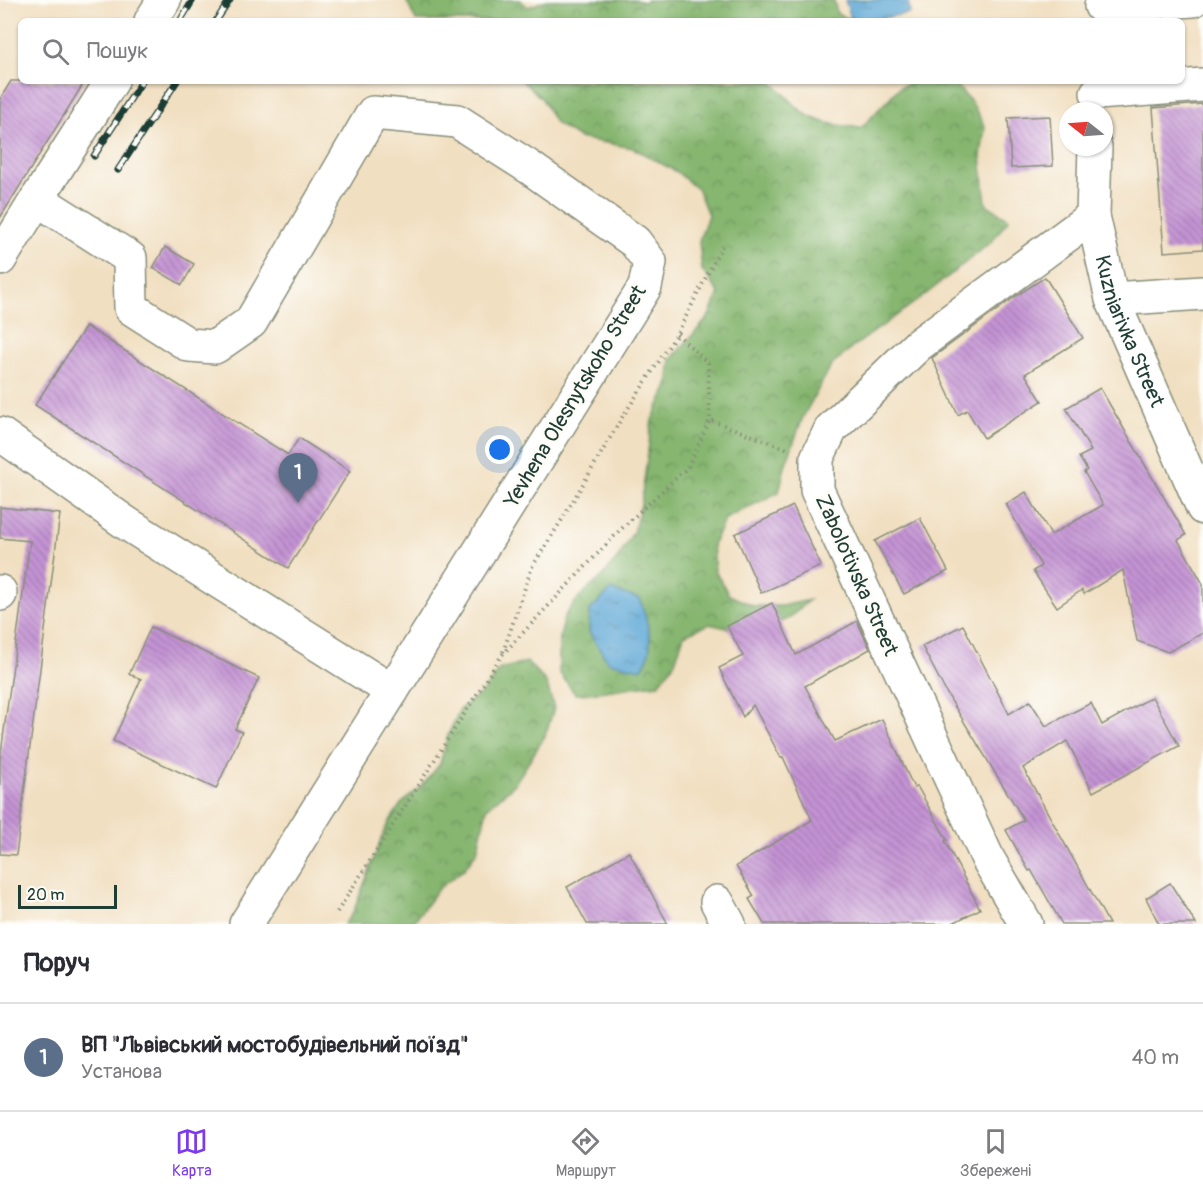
<!DOCTYPE html>
<html lang="uk">
<meta charset="utf-8">
<style>
body{margin:0;font-family:Pangolin,sans-serif;background:#f2f2f3;color:#2b2b33}
.compass{position:absolute;left:1059px;top:102px;width:54px;height:54px;border-radius:50%;background:#fff;box-shadow:0 2px 4px #0004;rotate:287deg}
.scale{position:absolute;left:18px;bottom:15px;width:99px;box-sizing:border-box;padding-left:6px;border:3px solid #1f3d34;border-top:0;font-size:16px;line-height:21px;white-space:nowrap;color:#1f3d34;-webkit-text-stroke:4px #fdfcf7;paint-order:stroke}
.you{position:absolute;left:500px;top:450px;width:21px;height:21px;margin:-15px;border:4px solid #fff;border-radius:50%;background:#1a73e8;box-shadow:0 0 0 9px #1a73e833}
.badge{display:grid;place-items:center;width:39px;height:39px;border-radius:50%;background:#7c3aed;color:#fff;font-size:20px;font-weight:700}
.pin{position:absolute;translate:-50% -50px;filter:drop-shadow(0 2px 3px #0008)}
.pin::after{content:'';position:absolute;top:32px;width:21px;height:18px;background:inherit;clip-path:polygon(0 0,100% 0,50% 100%)}
.list{margin:0;padding:0;list-style:none}
h2{display:flex;justify-content:space-between;align-items:center;height:78px;margin:0;padding:0 24px;font-size:26px}
h2 small{font-size:20px;font-weight:400;color:#7c7c81}
.list li{display:grid;grid-template-columns:39px 1fr auto;gap:18px;align-items:center;box-sizing:border-box;height:108px;padding:0 24px;border-top:2px solid #e1e1e2}
.list b{display:block;font-size:22px;white-space:nowrap}
.list p{margin:0;font-size:20px;white-space:nowrap;color:#7c7c81}
.list em{font-size:20px;font-style:normal;color:#7c7c81}
.icon{flex:none;width:33px;height:33px;fill:none;stroke:currentColor;stroke-width:2;stroke-linecap:round;stroke-linejoin:round}
.map{position:relative;flex:none;width:1203px;height:924px;overflow:hidden}
.search{position:absolute;background:#fff;box-shadow:0 2px 4px #0004;left:18px;right:18px;top:18px;height:66px;display:flex;align-items:center;gap:15px;box-sizing:border-box;padding:0 21px;border-radius:9px;color:#7c7c81;font-size:22px}
.sheet{height:186px;background:#fff}
nav{display:flex;justify-content:space-around;align-items:center;box-sizing:border-box;height:84px;border-top:2px solid #e1e1e2;background:#fff;font-size:16px;color:#7c7c81}
nav a{display:grid;justify-items:center;gap:3px}
nav .on{color:#7c3aed}
.map>svg:first-child{display:block}
.forest{fill:url(#forest-crowns);stroke:#527a52;stroke-width:1.5}
.water{fill:url(#water-ripples);stroke:#407386;stroke-width:1.5}
.building{fill:url(#building-back-hatch)}
.lines{fill:none;stroke-linecap:round;stroke-linejoin:round}
.minor-casing{stroke:#888e7a;stroke-width:36}
.path{stroke:#888e7a;stroke-width:4;stroke-dasharray:1.5 4.5;stroke-linecap:butt}
.minor{stroke:#fff;stroke-width:33}
.rail-casing{stroke:#1f3d34;stroke-width:7}
.rail{stroke:#fdfcf7;stroke-width:4.5;stroke-dasharray:14;stroke-linecap:butt}
.labels{text-anchor:middle;stroke-width:6;stroke-linejoin:round;paint-order:stroke}
.street-label{font-size:21px;fill:#1f3d34;stroke:#fdfcf7}
</style>
<div class="map">
<svg width="1203" height="924" viewBox="0 0 1203 924">
<defs>
<pattern id="forest-crowns" width="20" height="18" patternUnits="userSpaceOnUse" patternTransform="scale(1.5)"><rect width="20" height="18" fill="#86b670"/><path d="M2 6a3 3 0 1 1 6 0M12 15a3 3 0 1 1 6 0" fill="none" stroke="#6d955d"/></pattern>
<pattern id="water-ripples" width="26" height="14" patternUnits="userSpaceOnUse" patternTransform="scale(1.5)"><rect width="26" height="14" fill="#60a9d7"/><path d="M2 4q2-2 4 0t4 0M15 11q2-2 4 0t4 0" fill="none" stroke="#4f8baf"/></pattern>
<pattern id="building-back-hatch" width="6" height="6" patternUnits="userSpaceOnUse" patternTransform="scale(1.5)"><rect width="6" height="6" fill="#c493d4"/><path d="M-1 5l2 2M0 0l6 6M5-1l2 2" fill="none" stroke="#9f79ad"/></pattern>
</defs>
<rect width="100%" height="100%" fill="#fdfcf7"/>
<filter id="ink" filterUnits="userSpaceOnUse"><feTurbulence type="fractalNoise" baseFrequency=".0167" numOctaves="2"/><feDisplacementMap in="SourceGraphic" scale="12" xChannelSelector="R" yChannelSelector="G"/><feConvolveMatrix kernelMatrix="1 2 1 2 8 2 1 2 1" color-interpolation-filters="sRGB"/></filter>
<filter id="wash" filterUnits="userSpaceOnUse"><feTurbulence type="fractalNoise" baseFrequency=".008" numOctaves="4" result="noise"/><feDisplacementMap in="SourceGraphic" scale="24" xChannelSelector="R" yChannelSelector="G"/><feGaussianBlur stdDeviation="1.35" result="paint"/><feColorMatrix in="noise" values="0 0 0 0 0 0 0 0 0 0 0 0 0 0 0 0 0 1.4 0 .05"/><feComposite in="paint" operator="in"/></filter>
<g filter="url(#wash)">
<rect width="100%" height="100%" fill="#f1dfc1"/>
<g class="forest">
<path d="M 406,0 L 520,0 L 528,7 L 547,0 L 636,0 L 644,2 L 647,0 L 834,0 L 837,14 L 856,21 L 416,21 Z"/>
<path d="M 522,81 L 770,81 C 781,89 788,99 798,108 C 814,124 840,125 861,128 L 900,87 L 915,81 L 953,82 L 972,103 L 985,127 L 981,156 L 986,204 L 1009,219 L 991,242 L 925,295 L 853,347 L 831,366 L 803,417 L 785,466 L 779,492 L 725,519 L 713,544 L 715,571 L 729,595 L 754,606 L 782,606 L 809,600 L 788,619 L 763,629 L 736,630 L 709,624 L 684,635 L 675,662 L 659,684 C 630,686 604,693 575,694 L 559,672 L 559,644 L 564,617 L 580,596 L 602,577 L 620,555 L 634,530 L 641,504 L 652,420 L 668,386 L 671,359 L 708,318 L 719,293 L 702,270 L 699,241 L 708,215 L 698,190 L 677,172 L 633,148 L 579,138 L 555,123 L 542,99 Z"/>
<path d="M 527,662 L 546,682 L 554,708 L 545,736 L 514,785 L 487,808 L 477,852 L 464,869 L 438,889 L 412,924 L 344,924 L 353,913 L 386,827 L 401,804 L 422,786 L 440,764 L 448,735 L 460,709 L 483,692 L 500,669 Z"/>
</g>
<g class="water">
<path d="M 845,0 L 908,0 L 910,13 L 868,21 L 852,21 Z"/>
<path d="M 611,590 L 640,599 C 647,621 658,650 641,669 L 608,662 L 589,632 L 590,610 Z"/>
</g>
<g id="blocks">
<g class="building">
<path d="M 11,81 L 85,81 L 0,218 L 0,99 Z"/>
<path d="M 1203,104 L 1203,249 L 1164,252 L 1153,108 Z"/>
<path d="M 1050,116 L 1053,166 L 1011,168 L 1008,118 Z"/>
<path d="M 165,247 L 194,264 L 182,285 L 153,268 Z"/>
<path d="M 1045,277 L 1083,338 L 1025,374 L 1042,401 L 984,438 L 967,410 L 958,415 L 932,358 L 1019,294 Z"/>
<path d="M 86,326 L 288,455 L 299,438 L 350,471 L 288,568 L 35,405 Z"/>
<path d="M 1100,388 L 1186,535 L 1178,540 L 1203,584 L 1203,633 L 1168,652 L 1137,641 L 1123,570 L 1084,594 L 1082,590 L 1057,607 L 1033,571 L 1041,566 L 1006,504 L 1026,492 L 1051,535 L 1103,505 L 1084,472 L 1087,470 L 1079,457 L 1091,451 L 1066,408 Z"/>
<path d="M 793,506 L 821,566 L 761,593 L 735,534 Z"/>
<path d="M 0,507 L 60,514 L 16,855 L 0,854 L 0,760 L 30,541 L 0,538 Z"/>
<path d="M 920,518 L 948,571 L 904,594 L 875,541 Z"/>
<path d="M 772,603 L 796,655 L 857,621 L 870,649 L 805,686 L 835,741 L 882,719 L 914,788 L 917,786 L 947,840 L 945,841 L 980,909 L 951,924 L 764,924 L 749,899 L 754,896 L 736,866 L 812,820 L 783,757 L 781,758 L 753,705 L 743,717 L 719,668 L 743,656 L 727,626 Z"/>
<path d="M 963,625 L 1009,714 L 1030,701 L 1046,726 L 1091,703 L 1102,725 L 1152,697 L 1179,746 L 1093,792 L 1067,741 L 1023,768 L 1109,924 L 1062,924 L 1031,870 L 1029,871 L 1006,830 L 1024,820 L 947,694 L 922,646 Z"/>
<path d="M 151,627 L 259,678 L 235,729 L 242,732 L 216,789 L 113,741 L 141,679 L 129,674 Z"/>
<path d="M 629,852 L 668,924 L 587,924 L 567,887 Z"/>
<path d="M 1170,883 L 1196,924 L 1159,924 L 1146,898 Z"/>
</g>
</g>
</g>
<g filter="url(#ink)">
<use href="#blocks" fill-opacity="0" stroke="#888e7a" stroke-width="1.5"/>
<g class="lines">
<g class="minor-casing">
<g id="minor">
<path d="M 1101,6 L 1193,0"/>
<path d="M 151,21 L 164,0"/>
<path d="M 1097,93 L 1203,85"/>
<path id="s1" d="M 1095,147 L 1093,216 L 1112,299 L 1203,508"/>
<path d="M 37,199 L 112,81"/>
<path d="M 0,259 L 37,199 L 130,258 L 131,308 L 189,345 L 215,347 L 251,322 L 373,113 L 457,121 L 529,167 L 635,242 L 650,262 L 645,287 L 246,924"/>
<path d="M 1112,299 L 1203,293"/>
<path d="M 0,434 L 126,523 L 392,691"/>
<path d="M 0,592 L 0,594"/>
<path d="M 717,902 L 729,924"/>
<path d="M 1026,924 L 988,859 L 817,490 L 817,458 L 831,429 L 918,345 L 1093,216"/>
</g>
</g>
<g class="path">
<path d="M 677,334 L 708,363 L 710,420"/>
<path d="M 503,652 L 532,567 L 563,518 L 623,416 L 677,334 L 722,246"/>
<path d="M 337,912 L 502,655 L 620,530 L 688,467 L 710,420 L 788,449"/>
</g>
<use href="#minor" class="minor"/>
<g class="rail-casing">
<g id="rail">
<path d="M 180,21 L 193,0"/>
<path d="M 216,21 L 230,0"/>
<path d="M 94,156 L 142,81"/>
<path d="M 118,170 L 177,81"/>
</g>
</g>
<use href="#rail" class="rail"/>
</g>
</g>
<g class="labels">
<g class="street-label">
<text dy="7" stroke="none"><textPath href="#s1" startOffset="190">Kuzniarivka Street</textPath></text>
<text transform="translate(575 396) rotate(-59)" y="7">Yevhena Olesnytskoho Street</text>
<text transform="translate(857 575) rotate(66)" y="7">Zabolotivska Street</text>
</g>
</g>
</svg>
<svg class="compass" viewBox="-18 -18 36 36"><path d="M0-13l5 13h-10z" fill="#e53935"/><path d="M0 13l5-13h-10z" fill="#7c7c81"/></svg>
<div class="scale">20 m</div>
<div class="you"></div>
<div class="pin badge" style="left:298px;top:503px;background:#5c6f8a">1</div>
<div class="search"><svg class="icon" aria-label="search" viewBox="0 0 24 24"><circle cx="10" cy="10" r="6"/><path d="M15 15l6 6"/></svg>Пошук</div>
</div>
<section class="sheet">
<h2>Поруч<small></small></h2>
<ul class="list">
<li><span class="badge" style="background:#5c6f8a">1</span><div><b>ВП &quot;Львівський мостобудівельний поїзд&quot;</b><p>Установа</p></div><em>40 m</em></li>
</ul>
</section>
<nav>
<a class="on"><svg class="icon" aria-label="map" viewBox="0 0 24 24"><path d="M3 6l6-2 6 2 6-2v14l-6 2-6-2-6 2zM9 4v14M15 6v14"/></svg>Карта</a>
<a><svg class="icon" aria-label="directions" viewBox="0 0 24 24"><path d="M12 3l9 9-9 9-9-9zM9 14v-3h6M13 9l2 2-2 2"/></svg>Маршрут</a>
<a><svg class="icon" aria-label="saved" viewBox="0 0 24 24"><path d="M7 4h10v16l-5-4-5 4z"/></svg>Збережені</a>
</nav>
